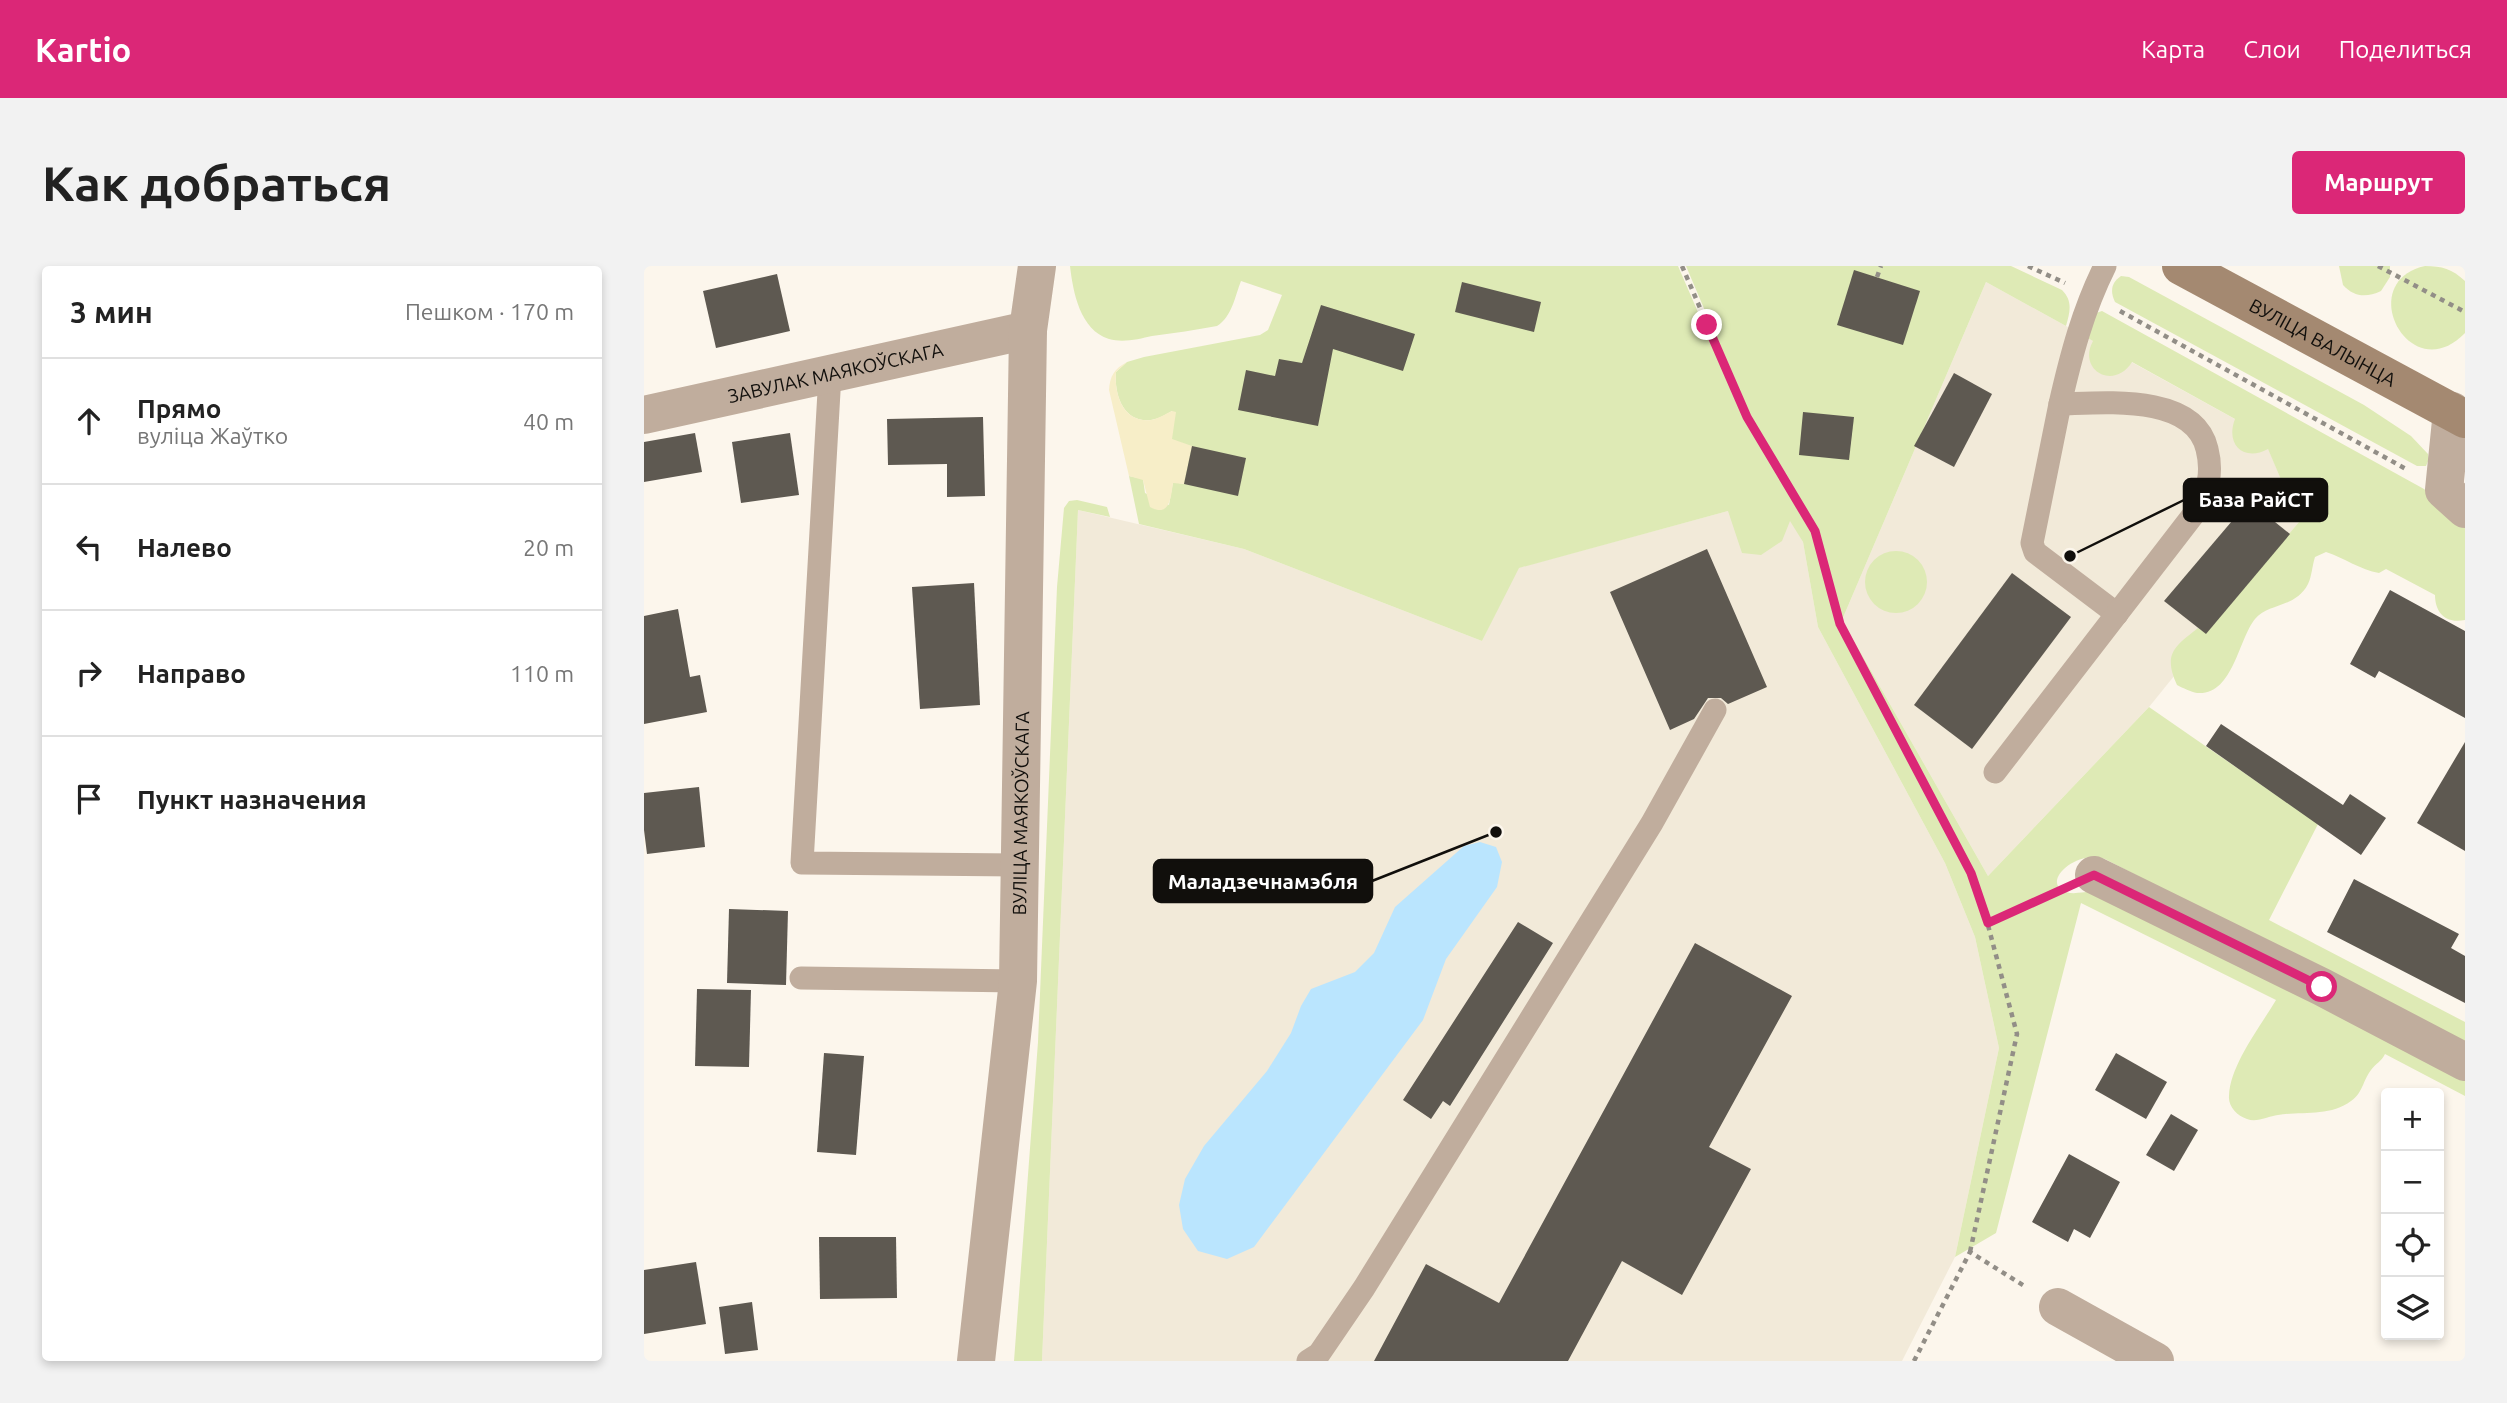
<!DOCTYPE html>
<html lang="ru">
<meta charset="utf-8">
<style>
body{margin:0;font-family:Ubuntu,sans-serif;background:#f2f2f2;color:#222}
.controls{position:absolute;right:21px;bottom:21px;display:grid;overflow:hidden;border-radius:7px;box-shadow:0 4px 10px #0003}
.controls button{width:63px;height:63px;display:grid;place-items:center;padding:0;border:0;border-bottom:2px solid #e0e0e0;background:#fff;color:#222;font:35px sans-serif}
.stop{position:absolute;width:21px;height:21px;margin:-16px;border:5px solid #db2777;border-radius:50%;background:#fff}
.stop.end{background:#db2777;border-color:#fff;box-shadow:0 2px 7px #0008}
.list{margin:0;padding:0;list-style:none}
h2{display:flex;justify-content:space-between;align-items:center;height:91px;margin:0;padding:0 28px;font-size:30px}
h2 small{font-size:23px;font-weight:400;color:#767676}
.list li{display:grid;grid-template-columns:46px 1fr auto;gap:21px;align-items:center;box-sizing:border-box;height:126px;padding:0 28px;border-top:2px solid #e0e0e0}
.list b{display:block;font-size:26px;white-space:nowrap}
.list p{margin:0;font-size:23px;white-space:nowrap;color:#767676}
.list em{font-size:23px;font-style:normal;color:#767676}
.icon{flex:none;width:38px;height:38px;fill:none;stroke:currentColor;stroke-width:2;stroke-linecap:round;stroke-linejoin:round}
.map{position:relative;flex:none;width:1821px;height:1095px;overflow:hidden;border-radius:7px}
header{display:flex;align-items:center;gap:42px;box-sizing:border-box;height:98px;padding:0 35px;background:#db2777;color:#fff}
header strong{font-size:33px}
nav{display:flex;gap:38px;margin-inline-start:auto;font-size:24px}
.intro{display:flex;align-items:center;justify-content:space-between;box-sizing:border-box;height:168px;padding:0 42px}
h1{margin:0;font-size:49px}
.button{padding:18px 32px;border-radius:7px;background:#db2777;color:#fff;font-size:24px;font-weight:700}
main{display:flex;gap:42px;padding:0 42px}
aside{flex:1;background:#fff;border-radius:7px;box-shadow:0 4px 10px #0003}
.map>svg:first-child{display:block}
.built{fill:#f2ead9}
.green{fill:#deeab5;fill-rule:evenodd}
.sand{fill:#f7eec8}
.water{fill:#bae5fe}
.building{fill:#5e5951}
.lines{fill:none;stroke-linecap:round;stroke-linejoin:round}
.path{stroke:#928e87;stroke-width:4.5;stroke-dasharray:5 5;stroke-linecap:butt}
.lane{stroke:#c0ad9d;stroke-width:23}
.street{stroke:#c0ad9d;stroke-width:38}
.secondary{stroke:#a48971;stroke-width:38}
.route{stroke:#db2777;stroke-width:9}
.labels{text-anchor:middle;stroke-width:7;stroke-linejoin:round;paint-order:stroke}
.street-label{font-size:19px;fill:#110f0c;stroke:#fcf6ec}
.leader{fill:none;stroke:#110f0c;stroke-width:2.5}
.callout-dot{fill:#110f0c;stroke:#fcf6ec;stroke-width:2.5}
.callout{fill:#110f0c;stroke:#110f0c;stroke-width:2.5}
.callout-label{font-size:21px;text-anchor:middle;font-weight:bold;fill:#fff}
</style>
<header>
<strong>Kartio</strong>
<nav><a>Карта</a><a>Слои</a><a>Поделиться</a></nav>
</header>
<div class="intro"><h1>Как добраться</h1><a class="button">Маршрут</a></div>
<main>
<aside>
<h2>3 мин<small>Пешком · 170 m</small></h2>
<ul class="list">
<li><svg class="icon" aria-label="ahead" viewBox="0 0 24 24"><path d="M12 20V5M6 11l6-6 6 6"/></svg><div><b>Прямо</b><p>вуліца Жаўтко</p></div><em>40 m</em></li>
<li><svg class="icon" aria-label="left" viewBox="0 0 24 24"><path d="M17 20v-9H6M10 6l-5 5 5 5"/></svg><div><b>Налево</b></div><em>20 m</em></li>
<li><svg class="icon" aria-label="right" viewBox="0 0 24 24"><path d="M7 20v-9h11M14 6l5 5-5 5"/></svg><div><b>Направо</b></div><em>110 m</em></li>
<li><svg class="icon" aria-label="arrive" viewBox="0 0 24 24"><path d="M6 21V4h12l-3 4 3 4H6"/></svg><div><b>Пункт назначения</b></div></li>
</ul>
</aside>
<div class="map">
<svg width="1821" height="1095" viewBox="0 0 1821 1095">
<rect width="100%" height="100%" fill="#fcf6ec"/>
<g class="built">
<path d="M 1010,0 L 1159,276 L 1174,361 L 1301,597 L 1331,671 L 1355,782 L 1311,991 L 1258,1095 L 398,1095 L 434,244 L 600,283 L 838,375 L 874,302 L 1084,245 Z"/>
<path d="M 1342,16 L 1618,168 L 1655,256 L 1505,441 L 1344,610 L 1198,354 Z"/>
</g>
<g class="green">
<path d="M 426,0 L 1034,0 L 1089,127 L 1095,125 L 1042,0 L 1367,0 L 1418,24 C 1429,35 1426,46 1422,60 L 1342,16 L 1198,354 L 1344,610 L 1505,441 L 1674,558 L 1625,654 L 1821,756 L 1821,781 L 1461,593 C 1431,583 1396,617 1422,626 C 1431,629 1440,625 1450,626 L 1821,814 L 1821,830 L 1741,788 C 1737,796 1732,797 1727,804 C 1719,814 1719,827 1707,835 C 1686,851 1658,845 1634,849 C 1624,850 1613,857 1603,853 C 1593,850 1584,840 1585,830 C 1586,799 1616,761 1632,734 L 1437,637 L 1352,967 L 1311,991 L 1355,782 L 1331,671 L 1301,597 L 1174,361 L 1159,276 L 1146,255 L 1138,275 L 1117,289 L 1098,287 L 1084,245 L 875,302 L 838,375 L 600,283 L 495,258 L 485,210 L 499,213 L 501,227 L 525,239 L 529,216 L 540,218 L 528,173 L 528,145 C 521,149 514,153 507,154 C 479,157 470,128 472,106 L 483,96 L 500,91 L 616,69 L 624,64 L 638,29 L 597,15 C 591,30 588,51 573,60 C 552,64 530,67 508,70 C 495,73 479,77 465,73 C 436,64 429,26 426,0 ZM 1150,225 L 1174,266 L 1198,354 L 1193,355 L 1168,267 L 1149,236 Z"/>
<path d="M 1695,0 L 1746,0 L 1746,11 L 1737,25 C 1722,32 1710,31 1699,19 Z"/>
<path d="M 1781,0 C 1798,0 1808,3 1821,15 L 1821,67 C 1766,124 1709,16 1781,0 Z"/>
<path d="M 1477,10 L 1485,11 L 1720,139 L 1767,170 L 1784,188 L 1785,193 L 1782,200 L 1773,200 L 1471,36 C 1466,25 1467,17 1477,10 Z"/>
<path d="M 1458,45 L 1780,223 L 1821,257 L 1821,354 C 1802,358 1791,347 1791,329 L 1742,303 L 1735,307 C 1716,304 1701,292 1682,286 L 1671,291 C 1668,300 1668,310 1664,318 C 1652,342 1624,337 1611,353 C 1594,374 1589,430 1553,427 C 1547,426 1539,422 1533,419 C 1519,388 1530,381 1554,362 L 1562,367 L 1655,256 L 1624,183 C 1600,196 1581,179 1591,153 L 1488,96 C 1470,125 1433,104 1449,75 L 1440,70 L 1452,47 Z"/>
<path d="M 433,234 L 463,241 L 466,251 L 434,244 L 398,1095 L 370,1095 L 394,776 L 413,321 L 420,242 L 425,235 Z"/>
<circle cx="1252" cy="316" r="31"/>
</g>
<path class="sand" d="M 483,96 L 472,106 C 470,128 479,157 507,154 C 514,153 521,148 528,145 L 532,146 L 528,173 L 548,180 L 540,218 L 529,217 C 527,231 526,252 506,241 L 499,214 L 485,210 L 465,124 C 466,110 470,103 483,96 Z"/>
<path class="water" d="M 836,576 L 852,581 L 858,596 L 853,621 L 802,693 L 779,754 L 610,981 L 583,993 L 554,985 L 539,963 L 535,939 L 541,913 L 560,880 L 623,805 L 647,767 L 657,740 L 667,723 L 711,706 L 730,687 L 751,641 L 820,580 Z"/>
<g class="building">
<path d="M 1210,4 L 1276,25 L 1259,79 L 1193,59 Z"/>
<path d="M 133,8 L 146,65 L 72,82 L 59,25 Z"/>
<path d="M 818,16 L 897,36 L 890,66 L 811,46 Z"/>
<path d="M 677,39 L 771,68 L 759,105 L 689,83 L 674,160 L 594,144 L 602,104 L 631,110 L 635,93 L 658,97 Z"/>
<path d="M 1310,107 L 1348,128 L 1310,201 L 1270,180 Z"/>
<path d="M 1159,146 L 1210,151 L 1205,194 L 1155,189 Z"/>
<path d="M 339,151 L 341,230 L 303,231 L 303,198 L 244,199 L 243,153 Z"/>
<path d="M 51,167 L 58,206 L 0,216 L 0,176 Z"/>
<path d="M 146,167 L 155,229 L 97,237 L 88,176 Z"/>
<path d="M 548,180 L 602,192 L 594,230 L 540,218 Z"/>
<path d="M 1605,235 L 1646,268 L 1562,368 L 1520,335 Z"/>
<path d="M 1063,283 L 1123,421 L 1084,438 L 1077,432 L 1064,432 L 1050,453 L 1026,464 L 966,326 Z"/>
<path d="M 1368,307 L 1427,351 L 1328,483 L 1270,439 Z"/>
<path d="M 330,317 L 336,439 L 276,443 L 268,321 Z"/>
<path d="M 1746,324 L 1821,365 L 1821,452 L 1735,405 L 1731,412 L 1706,398 Z"/>
<path d="M 34,343 L 46,411 L 56,409 L 63,446 L 0,458 L 0,350 Z"/>
<path d="M 1577,458 L 1699,539 L 1706,528 L 1742,552 L 1717,589 L 1562,480 Z"/>
<path d="M 1821,476 L 1821,585 L 1773,557 Z"/>
<path d="M 55,521 L 61,581 L 3,588 L 0,564 L 0,527 Z"/>
<path d="M 1710,613 L 1815,668 L 1807,682 L 1821,690 L 1821,737 L 1683,666 Z"/>
<path d="M 85,643 L 144,645 L 142,719 L 83,717 Z"/>
<path d="M 874,656 L 909,677 L 806,840 L 799,835 L 787,853 L 759,834 Z"/>
<path d="M 1051,677 L 1148,730 L 1065,881 L 1107,903 L 1038,1029 L 978,995 L 924,1095 L 730,1095 L 782,998 L 855,1037 Z"/>
<path d="M 53,723 L 107,724 L 105,801 L 51,800 Z"/>
<path d="M 180,787 L 220,790 L 212,889 L 173,886 Z"/>
<path d="M 1472,787 L 1523,816 L 1502,853 L 1451,824 Z"/>
<path d="M 1527,848 L 1554,864 L 1530,905 L 1502,889 Z"/>
<path d="M 1425,888 L 1476,916 L 1446,972 L 1430,963 L 1424,976 L 1388,956 Z"/>
<path d="M 175,971 L 252,971 L 253,1032 L 176,1033 Z"/>
<path d="M 52,996 L 62,1058 L 0,1068 L 0,1004 Z"/>
<path d="M 108,1036 L 114,1084 L 81,1088 L 75,1041 Z"/>
</g>
<g class="lines">
<g class="path">
<path d="M 1038,0 L 1103,151 L 1171,265 L 1196,358 L 1327,607 L 1337,633 L 1373,768 L 1326,986"/>
<path d="M 1384,0 L 1421,17"/>
<path d="M 1734,0 L 1821,46"/>
<path d="M 1233,11 L 1237,0"/>
<path d="M 1476,45 L 1762,203"/>
<path d="M 1344,658 L 1414,625"/>
<path d="M 1270,1095 L 1326,986 L 1382,1021"/>
</g>
<g class="lane">
<path d="M 186,108 L 158,597 L 377,599"/>
<path d="M 1416,138 L 1388,277 L 1391,286 L 1473,348"/>
<path d="M 1351,506 L 1553,244 C 1564,223 1569,207 1563,183 C 1550,127 1459,137 1416,138 C 1427,90 1439,44 1461,0"/>
<path d="M 157,712 L 374,715"/>
<path d="M 664,1095 L 675,1088 L 720,1022 L 1008,557 L 1071,444"/>
</g>
<g class="street">
<path d="M 1808,145 L 1800,224 L 1821,243"/>
<path id="s1" d="M 0,149 L 384,64"/>
<path d="M 1450,609 L 1678,721 L 1821,796"/>
<path d="M 1414,1041 L 1511,1095"/>
<path id="s2" d="M 332,1095 L 374,715 L 384,64 L 393,0"/>
</g>
<path class="secondary" id="s3" d="M 1537,0 L 1821,153"/>
</g>
<g class="lines">
<path class="route" d="M 1063,59 L 1103,151 L 1171,265 L 1196,358 L 1327,607 L 1344,657 L 1450,609 L 1678,721"/>
</g>
<g class="labels">
<g class="street-label">
<text dy="7" stroke="none"><textPath href="#s3" startOffset="161">ВУЛІЦА ВАЛЫНЦА</textPath></text>
<text dy="7" stroke="none"><textPath href="#s1" startOffset="196">ЗАВУЛАК МАЯКОЎСКАГА</textPath></text>
<text dy="7" stroke="none"><textPath href="#s2" startOffset="550">ВУЛІЦА МАЯКОЎСКАГА</textPath></text>
</g>
</g>
<path class="leader" d="M1426 290L1540 234M852 566L728 615"/>
<g class="callout-dot">
<circle cx="1426" cy="290" r="7"/>
<circle cx="852" cy="566" r="7"/>
</g>
<g class="callout">
<rect x="1540" y="213" width="143" height="42" rx="7"/>
<rect x="510" y="594" width="218" height="42" rx="7"/>
</g>
<g class="callout-label">
<text x="1612" y="241">База РайСТ</text>
<text x="619" y="623">Маладзечнамэбля</text>
</g>
</svg>
<div class="controls">
<button>+</button>
<button>−</button>
<button><svg class="icon" aria-label="locate" viewBox="0 0 24 24"><circle cx="12" cy="12" r="6"/><path d="M12 2v4M12 18v4M2 12h4M18 12h4"/></svg></button>
<button><svg class="icon" aria-label="layers" viewBox="0 0 24 24"><path d="M12 4l9 5-9 5-9-5zM3 14l9 5 9-5"/></svg></button>
</div>
<div class="stop" style="left:1678px;top:721px"></div>
<div class="stop end" style="left:1063px;top:59px"></div>
</div>
</main>
